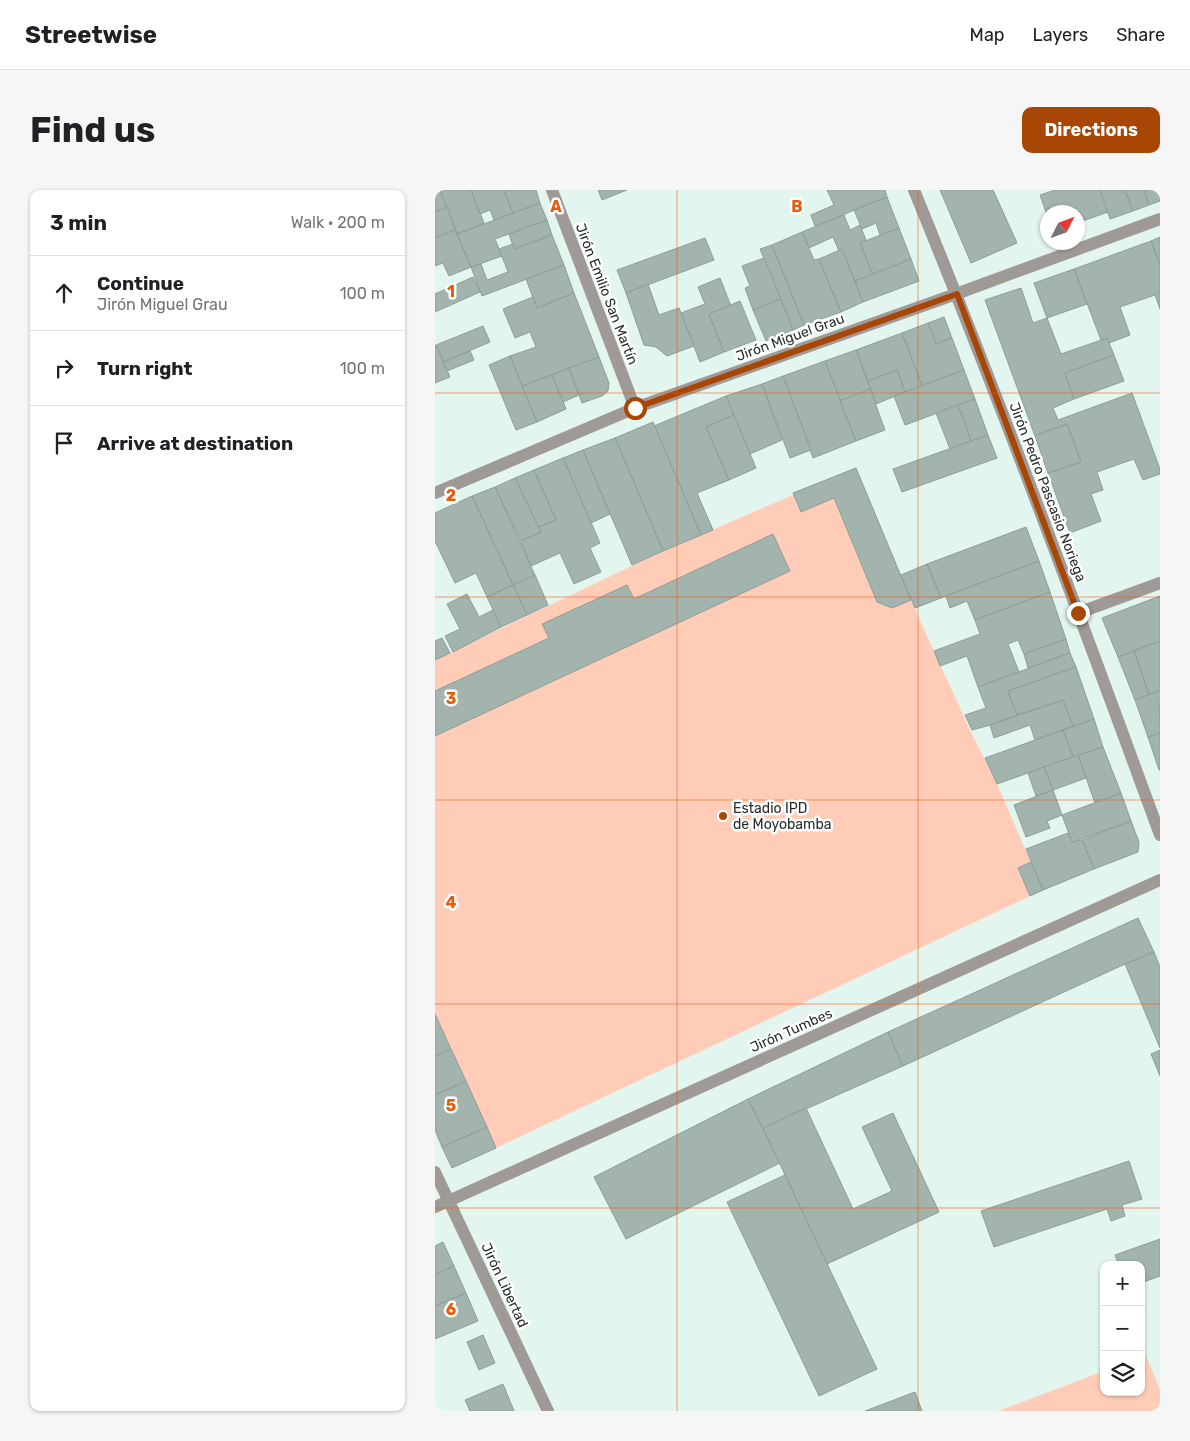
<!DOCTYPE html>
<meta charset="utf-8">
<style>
body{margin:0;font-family:Rubik,sans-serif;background:#f6f6f6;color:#202124}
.controls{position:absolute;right:15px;bottom:15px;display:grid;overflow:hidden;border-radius:10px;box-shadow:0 1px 4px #0004}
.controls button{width:45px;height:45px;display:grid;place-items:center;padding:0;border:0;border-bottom:1px solid #e0e0e0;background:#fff;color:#202124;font:25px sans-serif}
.compass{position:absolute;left:605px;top:15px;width:45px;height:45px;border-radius:50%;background:#fff;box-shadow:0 1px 4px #0004;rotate:48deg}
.stop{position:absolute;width:15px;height:15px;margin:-11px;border:4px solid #a84606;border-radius:50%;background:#fff}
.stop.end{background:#a84606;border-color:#fff;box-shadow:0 1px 5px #0008}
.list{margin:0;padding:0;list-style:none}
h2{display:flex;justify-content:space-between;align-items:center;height:65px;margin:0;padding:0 20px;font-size:21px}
h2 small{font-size:16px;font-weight:400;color:#757577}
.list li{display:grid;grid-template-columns:32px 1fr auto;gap:15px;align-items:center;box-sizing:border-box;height:75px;padding:0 20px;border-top:1px solid #e0e0e0}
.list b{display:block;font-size:19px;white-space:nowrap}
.list p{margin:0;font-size:16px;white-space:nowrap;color:#757577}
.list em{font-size:16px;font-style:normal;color:#757577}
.icon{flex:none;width:28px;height:28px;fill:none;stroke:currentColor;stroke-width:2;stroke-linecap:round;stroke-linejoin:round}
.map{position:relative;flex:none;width:725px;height:1221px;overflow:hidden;border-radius:10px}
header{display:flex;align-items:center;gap:30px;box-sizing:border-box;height:70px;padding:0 25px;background:#fff;border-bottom:1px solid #e0e0e0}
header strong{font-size:24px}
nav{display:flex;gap:28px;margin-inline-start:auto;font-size:18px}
.intro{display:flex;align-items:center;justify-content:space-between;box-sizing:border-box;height:120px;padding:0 30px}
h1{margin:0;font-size:35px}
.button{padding:12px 22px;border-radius:10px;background:#a84606;color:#fff;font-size:18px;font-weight:700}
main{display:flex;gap:30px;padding:0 30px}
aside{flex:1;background:#fff;border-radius:10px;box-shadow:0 1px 4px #0004}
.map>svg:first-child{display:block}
.green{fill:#ffcdb7}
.building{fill:#a3b4af;stroke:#8d9d98}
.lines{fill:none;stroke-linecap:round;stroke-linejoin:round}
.minor{stroke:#a09a97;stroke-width:12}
.route{stroke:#a84606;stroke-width:6}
.grid{fill:none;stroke:#e8590c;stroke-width:1;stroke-opacity:0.55}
.poi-dot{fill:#a84606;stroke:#fff;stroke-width:2}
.labels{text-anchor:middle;stroke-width:5;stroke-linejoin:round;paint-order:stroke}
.street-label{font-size:14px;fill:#272e2b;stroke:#fff}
.poi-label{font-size:14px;fill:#272e2b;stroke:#fff;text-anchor:start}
.grid-label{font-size:16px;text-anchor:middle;font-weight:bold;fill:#e8590c;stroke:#fff;stroke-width:5;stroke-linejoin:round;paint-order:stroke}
</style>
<header>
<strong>Streetwise</strong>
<nav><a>Map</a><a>Layers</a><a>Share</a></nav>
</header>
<div class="intro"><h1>Find us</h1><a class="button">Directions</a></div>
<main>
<aside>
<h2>3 min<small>Walk · 200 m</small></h2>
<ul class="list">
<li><svg class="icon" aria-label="ahead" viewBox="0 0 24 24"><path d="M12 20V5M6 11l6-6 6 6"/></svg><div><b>Continue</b><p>Jirón Miguel Grau</p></div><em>100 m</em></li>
<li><svg class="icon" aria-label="right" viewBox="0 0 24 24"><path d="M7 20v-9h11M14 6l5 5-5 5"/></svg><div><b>Turn right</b></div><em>100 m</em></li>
<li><svg class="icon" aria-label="arrive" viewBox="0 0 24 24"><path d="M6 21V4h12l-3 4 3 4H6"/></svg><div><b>Arrive at destination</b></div></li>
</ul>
</aside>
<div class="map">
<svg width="725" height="1221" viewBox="0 0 725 1221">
<rect width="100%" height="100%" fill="#e3f5ef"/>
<g class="green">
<path d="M 421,278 L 476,410 L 535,540 L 562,594 L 608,700 L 61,958 L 0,824 L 0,470 L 228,361 L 358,305 L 358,303 Z"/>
<path d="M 711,1165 L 725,1200 L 725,1221 L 563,1221 L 669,1181 L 669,1202 L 706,1202 L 706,1167 Z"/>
</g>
<g class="building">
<path d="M 0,0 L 5,0 L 12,17 L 0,22 Z"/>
<path d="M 5,0 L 36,0 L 49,33 L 22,44 Z"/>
<path d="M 36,0 L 69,0 L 78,23 L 59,30 L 55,20 L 45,24 Z"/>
<path d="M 69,0 L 101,0 L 105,13 L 78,23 Z"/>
<path d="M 163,0 L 192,0 L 167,10 Z"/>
<path d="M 392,0 L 450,0 L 452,7 L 380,36 L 376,25 L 399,15 Z"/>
<path d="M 505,0 L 558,0 L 582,53 L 536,73 Z"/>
<path d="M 620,0 L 665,0 L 673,22 L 642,33 L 642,22 L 612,22 L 612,25 L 605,5 Z"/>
<path d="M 665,0 L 690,0 L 698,21 L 675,29 Z"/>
<path d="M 690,0 L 709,0 L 714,15 L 698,21 Z"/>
<path d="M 709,0 L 725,0 L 725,11 L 714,15 Z"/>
<path d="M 452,7 L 464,38 L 445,45 L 441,33 L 427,39 L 419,20 Z"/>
<path d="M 105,13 L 112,30 L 60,49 L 67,66 L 36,77 L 22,44 Z"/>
<path d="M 12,17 L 20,40 L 0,48 L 0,22 Z"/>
<path d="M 409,25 L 415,40 L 425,35 L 431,50 L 425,53 L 438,85 L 420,91 L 407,59 L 404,61 L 398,47 L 374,58 L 367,42 Z"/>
<path d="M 112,30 L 117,45 L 79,59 L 74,44 Z"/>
<path d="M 464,38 L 476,69 L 438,85 L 425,53 Z"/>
<path d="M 20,40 L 36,77 L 14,86 L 8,73 L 0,76 L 0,48 Z"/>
<path d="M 367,42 L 379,70 L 384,69 L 406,122 L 369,135 L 337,55 Z"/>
<path d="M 117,45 L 129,75 L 47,106 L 36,77 L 46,74 L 52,90 L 73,82 L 64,59 L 78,54 L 79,59 Z"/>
<path d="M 725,47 L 725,75 L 716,51 Z"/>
<path d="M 270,48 L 279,70 L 191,103 L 182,80 Z"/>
<path d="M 716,51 L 725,75 L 725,119 L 720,105 L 685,117 L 695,145 L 674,153 L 672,148 L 666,150 L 639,79 Z"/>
<path d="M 337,55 L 369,135 L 358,140 L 325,59 Z"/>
<path d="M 407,59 L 428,112 L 406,122 L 384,69 Z"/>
<path d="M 329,68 L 346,109 L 318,120 L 310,98 L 315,96 L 307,76 Z"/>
<path d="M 476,69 L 484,91 L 428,112 L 420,91 Z"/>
<path d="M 129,75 L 139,103 L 102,118 L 91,89 Z"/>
<path d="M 639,79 L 652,114 L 612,128 L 599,93 Z"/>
<path d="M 38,87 L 45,102 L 0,122 L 0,104 Z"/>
<path d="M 285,88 L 296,116 L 274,124 L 289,162 L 265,172 L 246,123 L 270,114 L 263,97 Z"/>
<path d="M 213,94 L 224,125 L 244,118 L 259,156 L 232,166 L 221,157 L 209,155 L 191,103 Z"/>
<path d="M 586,98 L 598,133 L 612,128 L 626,164 L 672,148 L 679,165 L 630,183 L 639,209 L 618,218 L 623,230 L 697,203 L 725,279 L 725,284 L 708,290 L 699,269 L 662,282 L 668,300 L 656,304 L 666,331 L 635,343 L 613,283 L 646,272 L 632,234 L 600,246 L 550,110 Z"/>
<path d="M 139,103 L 164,167 L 87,196 L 75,166 L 101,157 L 95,142 L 80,148 L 68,119 L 98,107 L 102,118 Z"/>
<path d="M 346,109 L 358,140 L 331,151 L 318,120 Z"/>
<path d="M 305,111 L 321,150 L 289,162 L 274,124 Z"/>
<path d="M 509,127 L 517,148 L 501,154 L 493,133 Z"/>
<path d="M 493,133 L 501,154 L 517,148 L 529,180 L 487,196 L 467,143 Z"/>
<path d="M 48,136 L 55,152 L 8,172 L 1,155 Z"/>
<path d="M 467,143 L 487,196 L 470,202 L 462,180 L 433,191 L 421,160 Z"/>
<path d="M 1,155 L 15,187 L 0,193 L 0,156 Z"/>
<path d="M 421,160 L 435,199 L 405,211 L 390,171 Z"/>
<path d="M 35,161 L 39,170 L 12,181 L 8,172 Z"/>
<path d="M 679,165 L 689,191 L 639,209 L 630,183 Z"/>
<path d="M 75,166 L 102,232 L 81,240 L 54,175 Z"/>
<path d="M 164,167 L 174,193 L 173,201 L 167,206 L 147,213 L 134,178 Z"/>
<path d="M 390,171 L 421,251 L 378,268 L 348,186 Z"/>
<path d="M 134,178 L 144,205 L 128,212 L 117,185 Z"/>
<path d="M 462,180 L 470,202 L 441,214 L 433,191 Z"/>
<path d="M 529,180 L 540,209 L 470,235 L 459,206 Z"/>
<path d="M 117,185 L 131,219 L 102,232 L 87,196 Z"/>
<path d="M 348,186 L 376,260 L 355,268 L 327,194 Z"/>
<path d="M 327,194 L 347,250 L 315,264 L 291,206 Z"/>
<path d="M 435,199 L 450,240 L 421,251 L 405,211 Z"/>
<path d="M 291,206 L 299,225 L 271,237 L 294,290 L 262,303 L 278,340 L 266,345 L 219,236 Z"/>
<path d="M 540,209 L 553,245 L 536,251 L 523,215 Z"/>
<path d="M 523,215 L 536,251 L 515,259 L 501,223 Z"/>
<path d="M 299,225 L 321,278 L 294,290 L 271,237 Z"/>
<path d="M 218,232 L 266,345 L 228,361 L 180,248 Z"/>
<path d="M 632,234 L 646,272 L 613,283 L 600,246 Z"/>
<path d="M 553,245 L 562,268 L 467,302 L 458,279 Z"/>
<path d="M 180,248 L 228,361 L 197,375 L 148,260 Z"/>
<path d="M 148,260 L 175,324 L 156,333 L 128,268 Z"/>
<path d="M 128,268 L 165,353 L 155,358 L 166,382 L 139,394 L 125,363 L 96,376 L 86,351 L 106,342 L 103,337 L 121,330 L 99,280 Z"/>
<path d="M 421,278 L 476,410 L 457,418 L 442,412 L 399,308 L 366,322 L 358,303 Z"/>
<path d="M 99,280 L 121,330 L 103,337 L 80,288 Z"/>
<path d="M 80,288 L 106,342 L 86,351 L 60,297 Z"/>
<path d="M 60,297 L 100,385 L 78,395 L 37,306 Z"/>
<path d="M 37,306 L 78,395 L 52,407 L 41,383 L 20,393 L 0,351 L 0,323 Z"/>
<path d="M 591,337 L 604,371 L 506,408 L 492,374 Z"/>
<path d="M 338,344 L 355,381 L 0,546 L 0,501 L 114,448 L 107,434 L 192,395 L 199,409 Z"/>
<path d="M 604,371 L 615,402 L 540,430 L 532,411 L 515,418 L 511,406 Z"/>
<path d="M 492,374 L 506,408 L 480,418 L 466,385 Z"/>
<path d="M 100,385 L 113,415 L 92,425 L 78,395 Z"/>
<path d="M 78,395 L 92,425 L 66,437 L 52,407 Z"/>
<path d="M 615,402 L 631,449 L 589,464 L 583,450 L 573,454 L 584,482 L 543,497 L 532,466 L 505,476 L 499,461 L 545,444 L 540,430 Z"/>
<path d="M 32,404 L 44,427 L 58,420 L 66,437 L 18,462 L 10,446 L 25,439 L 12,414 Z"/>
<path d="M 725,406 L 725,451 L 683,467 L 667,428 Z"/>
<path d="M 7,448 L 15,463 L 0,470 L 0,451 Z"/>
<path d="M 631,449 L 635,463 L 593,478 L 589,464 Z"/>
<path d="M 725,451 L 725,501 L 714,505 L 699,461 Z"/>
<path d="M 699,461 L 714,505 L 700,510 L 683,467 Z"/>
<path d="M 635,463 L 641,477 L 573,501 L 582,525 L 555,535 L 537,540 L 530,525 L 551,518 L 543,497 Z"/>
<path d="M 641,477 L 659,529 L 638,536 L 628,510 L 582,525 L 573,501 Z"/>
<path d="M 724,501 L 725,543 L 713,547 L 700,510 Z"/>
<path d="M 628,510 L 638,536 L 600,550 L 595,535 L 559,548 L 555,535 Z"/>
<path d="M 659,529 L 668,557 L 638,567 L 628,540 Z"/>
<path d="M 628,540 L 638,567 L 562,594 L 550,568 Z"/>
<path d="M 725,543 L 725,580 L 724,580 L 713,547 Z"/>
<path d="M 668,557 L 686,603 L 660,613 L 643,565 Z"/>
<path d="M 643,565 L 651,588 L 618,600 L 609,577 Z"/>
<path d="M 609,577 L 618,600 L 601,606 L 593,583 Z"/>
<path d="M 618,600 L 627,625 L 612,631 L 615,638 L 591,647 L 579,615 Z"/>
<path d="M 686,603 L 696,631 L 637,652 L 627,625 Z"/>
<path d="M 696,631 L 704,652 L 703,662 L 659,679 L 647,650 Z"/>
<path d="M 633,643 L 637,652 L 647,650 L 659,679 L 608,700 L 591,659 Z"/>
<path d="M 596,672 L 608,700 L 595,706 L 583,678 Z"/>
<path d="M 703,728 L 719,762 L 690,774 L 468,876 L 453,842 Z"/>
<path d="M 719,762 L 725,777 L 725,858 L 690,774 Z"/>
<path d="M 0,824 L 16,859 L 0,866 Z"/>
<path d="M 453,842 L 468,876 L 328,938 L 313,909 Z"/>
<path d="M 16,859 L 31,891 L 0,905 L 0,866 Z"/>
<path d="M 725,860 L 725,886 L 716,864 Z"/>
<path d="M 31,891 L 52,937 L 7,957 L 0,940 L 0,905 Z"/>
<path d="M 313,909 L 345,973 L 191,1049 L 159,987 Z"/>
<path d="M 371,918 L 418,1019 L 457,1001 L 427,937 L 458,923 L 504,1022 L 392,1074 L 328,938 Z"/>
<path d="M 52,937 L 61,958 L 17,978 L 7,957 Z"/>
<path d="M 694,971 L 707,1009 L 687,1015 L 690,1026 L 676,1031 L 672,1019 L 559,1057 L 546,1021 Z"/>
<path d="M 350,985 L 442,1179 L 384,1206 L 292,1012 Z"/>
<path d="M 725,1049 L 725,1086 L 706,1093 L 706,1075 L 684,1075 L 680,1065 Z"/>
<path d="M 8,1052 L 19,1076 L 0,1085 L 0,1056 Z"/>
<path d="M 19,1076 L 31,1103 L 0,1116 L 0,1085 Z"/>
<path d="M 31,1103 L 43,1131 L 0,1149 L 0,1116 Z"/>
<path d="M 48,1145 L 60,1173 L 44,1180 L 32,1152 Z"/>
<path d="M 68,1194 L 79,1221 L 35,1221 L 30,1210 Z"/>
<path d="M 480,1202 L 487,1221 L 430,1221 Z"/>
</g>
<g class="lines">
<g class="minor">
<path d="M 117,0 L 200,218"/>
<path d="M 479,0 C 566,213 646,429 725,645"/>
<path d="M 0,303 L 200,218 L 521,104 L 725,29"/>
<path d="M 643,423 L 725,393"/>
<path d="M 0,982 L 113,1221"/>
<path d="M 0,1017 L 725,690"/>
</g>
</g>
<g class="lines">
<path class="route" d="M 200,218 L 522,104 L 643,423"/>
</g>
<path class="grid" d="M 242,0 L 242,1221M 483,0 L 483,1221M 0,203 L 725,203M 0,407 L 725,407M 0,610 L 725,610M 0,814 L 725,814M 0,1018 L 725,1018"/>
<circle class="poi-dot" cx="288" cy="626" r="5"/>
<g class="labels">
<g class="street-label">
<text transform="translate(172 104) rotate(69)" y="5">Jirón Emilio San Martín</text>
<text transform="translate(355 147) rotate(-20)" y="5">Jirón Miguel Grau</text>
<text transform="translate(613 302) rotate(69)" y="5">Jirón Pedro Pascasio Noriega</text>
<text transform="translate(356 840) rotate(-24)" y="5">Jirón Tumbes</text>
<text transform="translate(70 1095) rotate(65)" y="5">Jirón Libertad</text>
</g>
<g class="poi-label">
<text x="298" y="623">Estadio IPD<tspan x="298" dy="16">de Moyobamba</tspan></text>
</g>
</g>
<g class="grid-label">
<text x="121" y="22">A</text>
<text x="362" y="22">B</text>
<text x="16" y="107">1</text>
<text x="16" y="311">2</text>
<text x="16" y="514">3</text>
<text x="16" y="718">4</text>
<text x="16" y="921">5</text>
<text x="16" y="1125">6</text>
</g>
</svg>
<div class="controls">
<button>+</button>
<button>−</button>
<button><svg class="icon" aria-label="layers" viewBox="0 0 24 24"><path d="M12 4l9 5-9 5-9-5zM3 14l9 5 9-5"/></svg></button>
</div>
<svg class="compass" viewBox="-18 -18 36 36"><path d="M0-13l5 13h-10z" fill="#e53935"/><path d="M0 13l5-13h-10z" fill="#757577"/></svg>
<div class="stop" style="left:200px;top:218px"></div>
<div class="stop end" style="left:643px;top:423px"></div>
</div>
</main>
